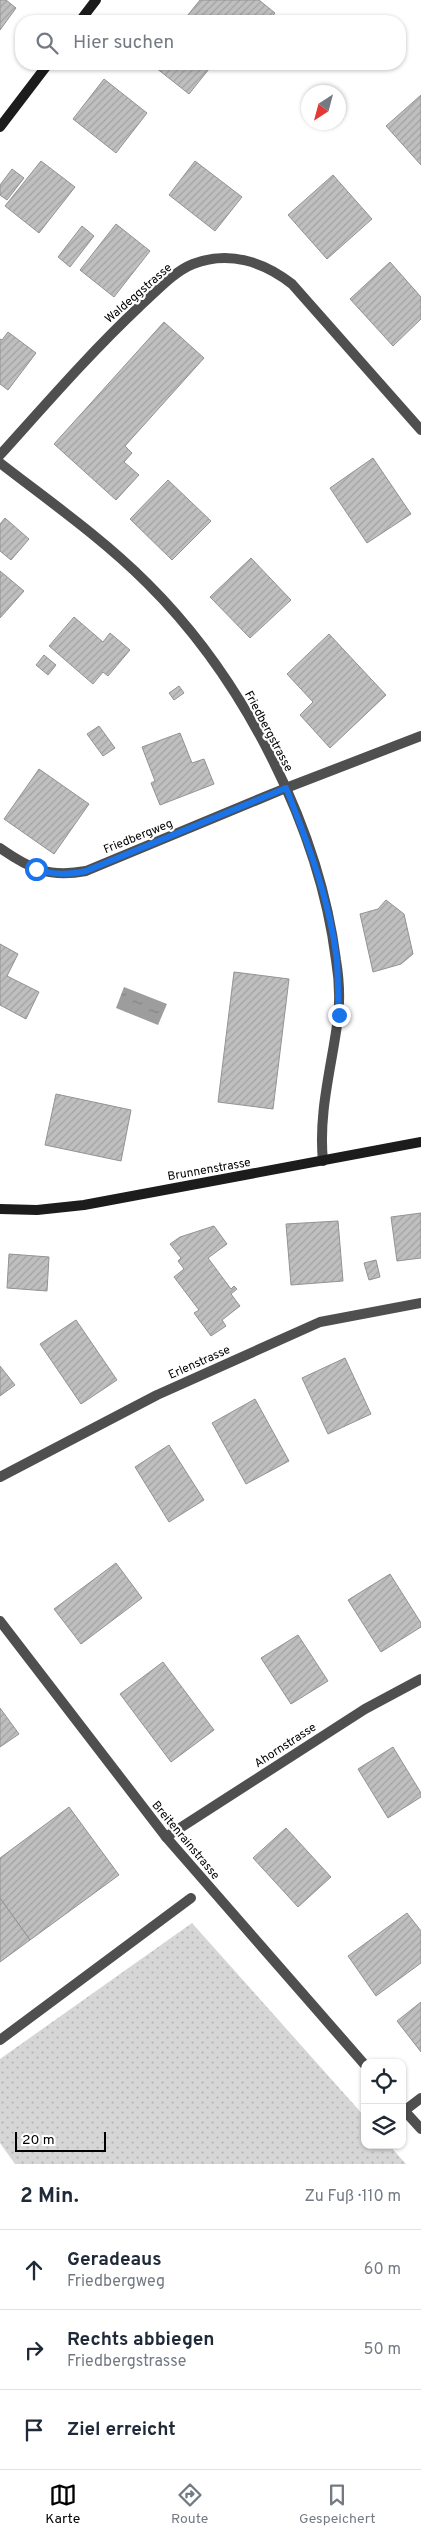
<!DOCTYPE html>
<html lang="de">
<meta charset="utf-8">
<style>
body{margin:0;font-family:Overpass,sans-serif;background:#f2f2f3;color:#1f2937}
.controls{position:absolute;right:15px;bottom:15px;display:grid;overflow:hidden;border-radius:10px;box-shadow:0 1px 4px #0004}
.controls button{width:45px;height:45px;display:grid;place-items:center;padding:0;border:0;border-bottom:1px solid #e0e1e3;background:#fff;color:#1f2937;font:25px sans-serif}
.compass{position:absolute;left:301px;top:85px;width:45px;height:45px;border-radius:50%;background:#fff;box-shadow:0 1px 4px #0004;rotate:216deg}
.scale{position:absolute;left:15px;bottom:12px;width:91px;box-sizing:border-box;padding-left:5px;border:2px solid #000;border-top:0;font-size:14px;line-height:18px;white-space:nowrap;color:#000;-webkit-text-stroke:4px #fff;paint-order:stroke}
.stop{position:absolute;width:15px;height:15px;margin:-11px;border:4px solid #1a73e8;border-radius:50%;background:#fff}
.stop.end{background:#1a73e8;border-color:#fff;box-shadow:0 1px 5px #0008}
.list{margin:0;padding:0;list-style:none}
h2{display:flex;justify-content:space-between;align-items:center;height:65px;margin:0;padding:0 20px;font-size:21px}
h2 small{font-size:16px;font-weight:400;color:#747a83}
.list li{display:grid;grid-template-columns:32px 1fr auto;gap:15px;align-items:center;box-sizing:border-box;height:80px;padding:0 20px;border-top:1px solid #e0e1e3}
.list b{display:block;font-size:19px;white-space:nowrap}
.list p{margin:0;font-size:16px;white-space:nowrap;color:#747a83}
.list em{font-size:16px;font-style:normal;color:#747a83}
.icon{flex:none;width:28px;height:28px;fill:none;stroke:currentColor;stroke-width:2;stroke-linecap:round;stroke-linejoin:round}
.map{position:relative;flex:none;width:421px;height:2164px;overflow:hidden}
.search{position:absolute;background:#fff;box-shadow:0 1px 4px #0004;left:15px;right:15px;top:15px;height:55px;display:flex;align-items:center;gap:12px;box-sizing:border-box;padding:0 18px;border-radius:20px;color:#747a83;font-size:19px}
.sheet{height:305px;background:#fff}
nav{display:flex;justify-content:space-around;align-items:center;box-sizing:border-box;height:70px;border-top:1px solid #e0e1e3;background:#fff;font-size:14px;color:#747a83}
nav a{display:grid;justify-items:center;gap:2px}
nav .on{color:#000}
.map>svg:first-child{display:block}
.grass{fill:url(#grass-dots)}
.water{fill:url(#water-ripples)}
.building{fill:url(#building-hatch);stroke:#939393}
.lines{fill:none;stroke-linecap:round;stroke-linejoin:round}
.lane{stroke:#4f4f4f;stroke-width:10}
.street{stroke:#4f4f4f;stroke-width:10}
.secondary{stroke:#1c1c1c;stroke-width:10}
.route{stroke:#1a73e8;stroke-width:6}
.labels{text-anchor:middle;stroke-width:4.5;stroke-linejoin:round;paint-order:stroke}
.street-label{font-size:12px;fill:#000;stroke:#fff}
</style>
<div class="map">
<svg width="421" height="2164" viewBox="0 0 421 2164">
<defs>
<pattern id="grass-dots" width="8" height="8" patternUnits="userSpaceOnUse" patternTransform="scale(1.25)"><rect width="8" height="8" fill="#d6d6d6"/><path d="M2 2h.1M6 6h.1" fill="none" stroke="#b6b6b6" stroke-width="1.8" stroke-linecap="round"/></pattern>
<pattern id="water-ripples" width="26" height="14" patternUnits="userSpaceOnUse" patternTransform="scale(1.25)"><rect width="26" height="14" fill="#9d9d9d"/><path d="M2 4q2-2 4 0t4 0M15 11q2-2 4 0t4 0" fill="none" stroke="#858585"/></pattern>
<pattern id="building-hatch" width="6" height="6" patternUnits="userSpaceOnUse" patternTransform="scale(1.25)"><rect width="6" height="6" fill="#bfbfbf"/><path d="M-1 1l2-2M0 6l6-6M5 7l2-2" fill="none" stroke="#a2a2a2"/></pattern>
</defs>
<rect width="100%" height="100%" fill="#fff"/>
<path class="grass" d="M 192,1923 L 365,2117 L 365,2145 L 389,2145 L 406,2164 L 15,2164 L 0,2143 L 0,2059 Z"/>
<path class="water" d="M 124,987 L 167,1004 L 158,1025 L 116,1008 Z"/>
<g class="building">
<path d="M 0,0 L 6,0 L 16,8 L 0,30 Z"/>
<path d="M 200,0 L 259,0 L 275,13 L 269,21 L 183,21 Z"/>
<path d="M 151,64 L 213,64 L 189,94 Z"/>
<path d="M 104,79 L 147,113 L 116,153 L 73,119 Z"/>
<path d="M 421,95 L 421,165 L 386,126 Z"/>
<path d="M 41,161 L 75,187 L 39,233 L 5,206 Z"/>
<path d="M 195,161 L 242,197 L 215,231 L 169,195 Z"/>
<path d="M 12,169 L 24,178 L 7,200 L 0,195 L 0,185 Z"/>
<path d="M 333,175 L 372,219 L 327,259 L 288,215 Z"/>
<path d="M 116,224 L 150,251 L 114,297 L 80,270 Z"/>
<path d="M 82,226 L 94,236 L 70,267 L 58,257 Z"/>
<path d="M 390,262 L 421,297 L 421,319 L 393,346 L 350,299 Z"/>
<path d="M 164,322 L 204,358 L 125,446 L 132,453 L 124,462 L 139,475 L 116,500 L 54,444 Z"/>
<path d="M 8,332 L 36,353 L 8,390 L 0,384 L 0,339 L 2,340 Z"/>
<path d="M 373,458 L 411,514 L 367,543 L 330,488 Z"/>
<path d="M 168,480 L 211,521 L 172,560 L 130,519 Z"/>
<path d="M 5,518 L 29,539 L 11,560 L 0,551 L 0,524 Z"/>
<path d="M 251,558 L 291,600 L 250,638 L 210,597 Z"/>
<path d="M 0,571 L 24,591 L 0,618 Z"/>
<path d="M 74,617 L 103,642 L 110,633 L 130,650 L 108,676 L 103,672 L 93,684 L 49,646 Z"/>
<path d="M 329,634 L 386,695 L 330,748 L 300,715 L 313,702 L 287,674 Z"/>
<path d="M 44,655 L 56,665 L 48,675 L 36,665 Z"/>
<path d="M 179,686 L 184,693 L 174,700 L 169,693 Z"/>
<path d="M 99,726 L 115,748 L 103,756 L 87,734 Z"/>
<path d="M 180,733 L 192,763 L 204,759 L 214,784 L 160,805 L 151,783 L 155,781 L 142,747 Z"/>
<path d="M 39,769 L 89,804 L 54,854 L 4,819 Z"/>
<path d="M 386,900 L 404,914 L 413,954 L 401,964 L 373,972 L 360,914 L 378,909 Z"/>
<path d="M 0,944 L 18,954 L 7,976 L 39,992 L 26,1019 L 0,1005 Z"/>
<path d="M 234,972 L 289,979 L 273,1109 L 218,1102 Z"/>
<path d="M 56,1094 L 131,1110 L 121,1161 L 45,1145 Z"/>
<path d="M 421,1213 L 421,1258 L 397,1261 L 391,1217 Z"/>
<path d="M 338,1221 L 343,1281 L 291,1285 L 286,1224 Z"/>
<path d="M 214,1226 L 227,1244 L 208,1258 L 231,1289 L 234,1286 L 237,1289 L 231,1294 L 240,1306 L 222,1320 L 226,1326 L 211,1336 L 194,1313 L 199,1310 L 174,1277 L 184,1269 L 178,1261 L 181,1258 L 170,1244 L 180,1237 Z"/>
<path d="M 9,1254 L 49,1257 L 47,1291 L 7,1288 Z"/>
<path d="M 376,1260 L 380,1277 L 369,1280 L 364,1263 Z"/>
<path d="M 76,1320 L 117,1380 L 81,1404 L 40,1344 Z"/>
<path d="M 345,1358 L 371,1414 L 328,1434 L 302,1378 Z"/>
<path d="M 0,1366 L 15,1385 L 0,1396 Z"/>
<path d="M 255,1399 L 289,1461 L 246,1484 L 212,1423 Z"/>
<path d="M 169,1445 L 204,1500 L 169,1522 L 135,1467 Z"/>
<path d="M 116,1563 L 142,1598 L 81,1644 L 54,1609 Z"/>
<path d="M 390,1574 L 421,1623 L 421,1627 L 381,1652 L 348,1600 Z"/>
<path d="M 298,1635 L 328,1681 L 291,1704 L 261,1658 Z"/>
<path d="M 163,1662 L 214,1730 L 171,1762 L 120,1694 Z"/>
<path d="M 0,1708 L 19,1734 L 0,1747 Z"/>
<path d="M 393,1747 L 421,1793 L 421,1797 L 388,1818 L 358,1769 Z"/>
<path d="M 69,1807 L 119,1875 L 30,1940 L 0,1898 L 0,1858 Z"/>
<path d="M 286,1828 L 331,1877 L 298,1907 L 253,1858 Z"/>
<path d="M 0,1898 L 30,1940 L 0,1962 Z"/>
<path d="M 407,1913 L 421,1931 L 421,1963 L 376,1996 L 348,1956 Z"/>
<path d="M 421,2002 L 421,2052 L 397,2021 Z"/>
</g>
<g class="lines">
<path class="lane" d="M 0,2040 L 191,1898"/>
<g class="street">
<path d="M 0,455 C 46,404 90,353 140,306 C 156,292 173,272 193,264 C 229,250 264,262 292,284 L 421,430"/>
<path d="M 0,463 C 49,501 102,538 147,583 C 243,678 319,826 336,960 C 339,978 340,1000 338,1018 C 332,1066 318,1112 323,1161"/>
<path d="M 0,848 C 30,869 49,878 86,871 L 286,788 L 421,736"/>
<path d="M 0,1477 L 157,1395 L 320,1322 L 421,1303"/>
<path d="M 0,1621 L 166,1837 L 365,2065"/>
<path d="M 166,1837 L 365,1709 L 421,1679"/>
<path d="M 402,2108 L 421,2129"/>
<path d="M 404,2111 L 421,2098"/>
</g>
<g class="secondary">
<path d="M 80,21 L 96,0"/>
<path d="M 0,127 L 48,64"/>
<path d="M 0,1209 L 37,1210 L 84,1205 L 421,1142"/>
</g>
</g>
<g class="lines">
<path class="route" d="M 36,869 C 54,875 68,875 86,871 L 286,788 C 308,843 330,901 337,961 C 338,979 338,998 339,1015"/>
</g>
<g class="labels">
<g class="street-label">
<text transform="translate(138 293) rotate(-41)" y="4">Waldeggstrasse</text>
<text transform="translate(269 731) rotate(62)" y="4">Friedbergstrasse</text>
<text transform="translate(138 836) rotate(-22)" y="4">Friedbergweg</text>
<text transform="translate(209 1169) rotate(-10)" y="4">Brunnenstrasse</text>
<text transform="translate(199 1362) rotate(-24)" y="4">Erlenstrasse</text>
<text transform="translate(285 1745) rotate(-33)" y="4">Ahornstrasse</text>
<text transform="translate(186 1840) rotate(50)" y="4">Breitenrainstrasse</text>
</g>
</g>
</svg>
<div class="controls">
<button><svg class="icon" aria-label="locate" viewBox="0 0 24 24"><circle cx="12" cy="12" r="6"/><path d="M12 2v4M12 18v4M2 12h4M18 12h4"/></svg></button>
<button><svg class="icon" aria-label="layers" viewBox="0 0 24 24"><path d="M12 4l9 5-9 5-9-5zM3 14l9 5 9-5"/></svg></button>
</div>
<svg class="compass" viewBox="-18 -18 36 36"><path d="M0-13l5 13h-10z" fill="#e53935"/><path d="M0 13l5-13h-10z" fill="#747a83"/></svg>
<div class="scale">20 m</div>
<div class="stop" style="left:36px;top:869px"></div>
<div class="stop end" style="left:339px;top:1015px"></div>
<div class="search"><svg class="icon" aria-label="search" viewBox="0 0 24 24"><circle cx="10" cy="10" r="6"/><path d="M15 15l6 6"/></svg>Hier suchen</div>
</div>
<section class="sheet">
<h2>2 Min.<small>Zu Fuß · 110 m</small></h2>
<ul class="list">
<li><svg class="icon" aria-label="ahead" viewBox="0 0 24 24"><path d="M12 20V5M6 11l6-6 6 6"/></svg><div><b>Geradeaus</b><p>Friedbergweg</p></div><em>60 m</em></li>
<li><svg class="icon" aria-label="right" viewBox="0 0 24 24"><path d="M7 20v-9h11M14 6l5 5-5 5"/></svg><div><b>Rechts abbiegen</b><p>Friedbergstrasse</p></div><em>50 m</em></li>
<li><svg class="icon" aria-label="arrive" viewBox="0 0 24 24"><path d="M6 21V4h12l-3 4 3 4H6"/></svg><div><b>Ziel erreicht</b></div></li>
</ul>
</section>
<nav>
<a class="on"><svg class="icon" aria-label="map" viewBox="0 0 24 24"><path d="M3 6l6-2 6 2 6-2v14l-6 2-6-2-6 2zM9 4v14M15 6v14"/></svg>Karte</a>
<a><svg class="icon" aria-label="directions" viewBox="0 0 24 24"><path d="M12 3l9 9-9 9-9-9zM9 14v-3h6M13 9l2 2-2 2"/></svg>Route</a>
<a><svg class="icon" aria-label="saved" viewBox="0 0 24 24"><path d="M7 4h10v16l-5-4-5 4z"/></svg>Gespeichert</a>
</nav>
